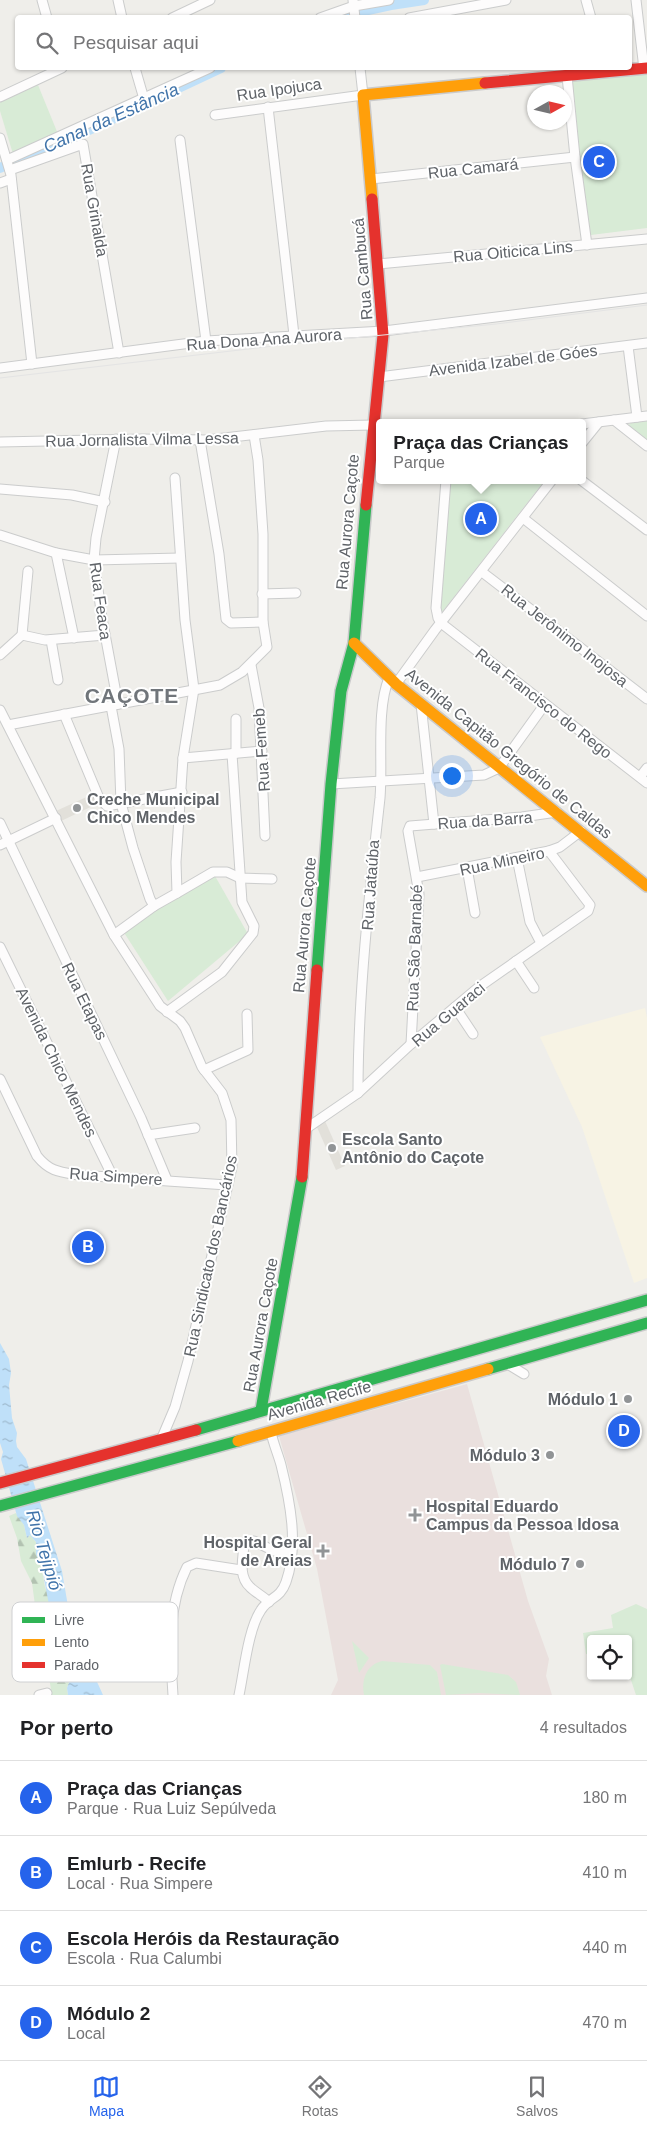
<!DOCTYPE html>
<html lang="pt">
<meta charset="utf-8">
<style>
body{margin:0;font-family:Arial,sans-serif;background:#f6f6f6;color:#202124}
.controls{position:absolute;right:15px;bottom:15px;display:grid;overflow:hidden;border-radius:5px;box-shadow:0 1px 4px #0004}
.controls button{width:45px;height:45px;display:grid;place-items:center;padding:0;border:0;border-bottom:1px solid #e0e0e0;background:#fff;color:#202124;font:25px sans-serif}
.compass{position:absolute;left:527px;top:85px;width:45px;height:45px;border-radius:50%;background:#fff;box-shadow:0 1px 4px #0004;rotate:82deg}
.you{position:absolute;left:451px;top:775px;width:18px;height:18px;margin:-12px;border:4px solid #fff;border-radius:50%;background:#1a73e8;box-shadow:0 0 0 8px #1a73e833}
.badge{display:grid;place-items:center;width:32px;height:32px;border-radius:50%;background:#2563eb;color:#fff;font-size:16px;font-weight:700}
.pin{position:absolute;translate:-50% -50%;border:2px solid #fff;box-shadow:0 1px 5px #0006}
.popup{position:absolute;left:376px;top:419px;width:210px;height:65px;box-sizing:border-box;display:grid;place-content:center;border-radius:5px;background:#fff;filter:drop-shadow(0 1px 4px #0005);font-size:16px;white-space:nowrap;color:#757577}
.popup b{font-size:19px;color:#202124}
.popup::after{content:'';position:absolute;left:50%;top:100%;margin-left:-10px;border:10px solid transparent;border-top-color:#fff}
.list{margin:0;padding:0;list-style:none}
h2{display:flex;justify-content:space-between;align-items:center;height:65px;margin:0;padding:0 20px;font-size:21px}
h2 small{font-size:16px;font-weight:400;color:#757577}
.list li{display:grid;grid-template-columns:32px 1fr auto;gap:15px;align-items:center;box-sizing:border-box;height:75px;padding:0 20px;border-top:1px solid #e0e0e0}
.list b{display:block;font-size:19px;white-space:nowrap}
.list p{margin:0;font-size:16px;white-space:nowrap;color:#757577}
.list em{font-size:16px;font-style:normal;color:#757577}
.icon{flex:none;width:28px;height:28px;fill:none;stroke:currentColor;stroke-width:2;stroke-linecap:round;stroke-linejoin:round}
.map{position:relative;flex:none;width:647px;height:1695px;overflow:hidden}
.search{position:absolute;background:#fff;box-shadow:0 1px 4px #0004;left:15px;right:15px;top:15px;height:55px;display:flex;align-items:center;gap:12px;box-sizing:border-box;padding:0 18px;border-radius:5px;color:#757577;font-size:19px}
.sheet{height:365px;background:#fff}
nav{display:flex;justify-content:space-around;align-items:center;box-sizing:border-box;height:70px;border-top:1px solid #e0e0e0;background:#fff;font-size:14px;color:#757577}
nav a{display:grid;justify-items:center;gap:2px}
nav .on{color:#2563eb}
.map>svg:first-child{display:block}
.commercial{fill:#f7f3e4}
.education{fill:#e2e0da}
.medical{fill:#eae0de}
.green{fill:#d8ebd6}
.forest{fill:url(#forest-firs)}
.water{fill:url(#water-ripples)}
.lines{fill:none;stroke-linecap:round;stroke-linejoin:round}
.canal{stroke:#bfe0f9;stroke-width:10}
.street-casing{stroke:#cbcccc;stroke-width:11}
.fast-casing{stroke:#cacacb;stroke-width:14}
.slow-casing{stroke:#cacacb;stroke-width:14}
.jam-casing{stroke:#cacacb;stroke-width:14}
.street{stroke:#fdfcfc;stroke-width:9}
.fast{stroke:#30b455;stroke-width:11}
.slow{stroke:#ff9f0a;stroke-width:11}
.jam{stroke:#e5322d;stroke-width:11}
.tram{stroke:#e4e4e4;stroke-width:1}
.poi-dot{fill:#919496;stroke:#fff;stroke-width:2}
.labels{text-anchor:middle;stroke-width:4;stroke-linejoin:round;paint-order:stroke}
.street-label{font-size:16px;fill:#5f6368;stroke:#fff}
.poi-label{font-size:16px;font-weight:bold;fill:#5f6368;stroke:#fff;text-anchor:end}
.water-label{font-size:18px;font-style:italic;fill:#4174aa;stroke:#fff}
.district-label{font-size:21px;font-weight:bold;letter-spacing:1px;fill:#70757a;stroke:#fff}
.key{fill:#fff;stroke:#cfd0d2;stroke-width:1}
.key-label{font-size:14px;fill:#5f6368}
</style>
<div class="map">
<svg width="647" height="1695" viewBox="0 0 647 1695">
<defs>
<pattern id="forest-firs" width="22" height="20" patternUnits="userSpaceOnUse" patternTransform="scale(1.25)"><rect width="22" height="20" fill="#d8ebd6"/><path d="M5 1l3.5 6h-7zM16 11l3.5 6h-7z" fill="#b2c2b1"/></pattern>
<pattern id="water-ripples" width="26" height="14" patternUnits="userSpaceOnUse" patternTransform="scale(1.25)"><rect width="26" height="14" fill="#bfe0f9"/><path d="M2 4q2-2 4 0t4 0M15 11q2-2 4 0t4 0" fill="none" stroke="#9eb9cd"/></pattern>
</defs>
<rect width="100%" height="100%" fill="#efeeea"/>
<path class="commercial" d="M 645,1008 L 647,1018 L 647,1278 L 634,1283 L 582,1127 L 540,1037 Z"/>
<g class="education">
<path d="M 93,794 L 97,804 L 61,821 L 56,811 Z"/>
<path d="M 325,1121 L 345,1166 L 336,1170 L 316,1125 Z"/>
</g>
<path class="medical" d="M 467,1384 L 528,1601 L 549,1659 L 546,1676 L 552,1695 L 331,1695 L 338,1680 L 317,1569 L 279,1436 Z"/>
<g class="green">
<path d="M 647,71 L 647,228 L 591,235 L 586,230 L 571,81 Z"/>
<path d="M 38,85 L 58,134 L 13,154 L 0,111 L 0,102 Z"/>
<path d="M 647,421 L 647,444 L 629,429 L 628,425 L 631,423 Z"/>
<path d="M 449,480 L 545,480 L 439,616 Z"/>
<path d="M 215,876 L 248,934 L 168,1001 L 123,931 L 178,895 Z"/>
<path d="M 636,1604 L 647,1609 L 647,1695 L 636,1695 L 628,1671 L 628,1639 L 591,1639 L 591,1655 L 586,1654 L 583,1633 L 613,1628 L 611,1615 Z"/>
<path d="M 352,1641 L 369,1658 L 359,1673 Z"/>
<path d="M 382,1661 L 430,1665 L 437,1672 L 441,1695 L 364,1695 C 361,1680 366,1665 382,1661 Z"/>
<path d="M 442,1664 L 508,1675 L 516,1682 L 520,1695 L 479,1693 L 446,1695 L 440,1665 Z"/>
</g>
<path class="forest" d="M 16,1513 L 24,1525 L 27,1538 L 30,1535 L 36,1542 L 36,1553 L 40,1559 L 45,1587 L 61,1628 L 62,1652 L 70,1680 L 67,1688 L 68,1695 L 52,1695 L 48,1672 L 43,1665 L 32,1583 L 21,1561 L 17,1538 L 9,1516 Z"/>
<path class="water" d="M 0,1343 L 9,1359 L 11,1373 L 9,1385 L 12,1418 L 17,1433 L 16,1441 L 17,1447 L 26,1459 L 62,1571 L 70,1618 L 90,1658 L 93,1673 L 103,1695 L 68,1695 L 67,1688 L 70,1680 L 62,1652 L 61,1628 L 49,1605 L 42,1568 L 36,1554 L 36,1542 L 30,1535 L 27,1538 L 24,1525 L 17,1516 L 1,1459 L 3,1452 L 0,1443 Z"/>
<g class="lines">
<g class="canal">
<path d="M 331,18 L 391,5 L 424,0"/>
<path d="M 0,168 L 89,130 L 221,68"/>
</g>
<g class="street-casing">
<g id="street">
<path d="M 42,0 L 47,18"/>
<path d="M 118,0 L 122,18"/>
<path d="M 353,0 L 355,18"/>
<path d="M 586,0 L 591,18"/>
<path d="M 636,0 L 644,69"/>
<path d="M 172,18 L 210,0"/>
<path d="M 320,18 L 354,6 L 389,0"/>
<path d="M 409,18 L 506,0"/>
<path d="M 135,68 L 144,99"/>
<path d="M 567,76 L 575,157 L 587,245"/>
<path d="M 0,97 L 62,68"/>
<path d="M 268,107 L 294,335"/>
<path d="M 215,115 L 363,95 L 360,68"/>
<path d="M 0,138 L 11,175 L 32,364"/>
<path d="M 180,140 L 206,341"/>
<path d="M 7,160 L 210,68"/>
<path d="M 10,170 L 83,144 L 119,353"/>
<path d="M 371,179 L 575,157"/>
<path d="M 0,183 L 11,179"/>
<path d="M 378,264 L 647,239"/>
<path d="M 628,346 L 637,417"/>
<path d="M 0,368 L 206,341 L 384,331 L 647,298"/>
<path d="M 379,377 L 647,343"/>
<path d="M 614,420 L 647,446"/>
<path d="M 582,424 L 647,416"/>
<path d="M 116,439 L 96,538 L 94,560 L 102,618 L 118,704"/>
<path d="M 200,440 L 219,554 L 226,619 L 231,623 L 263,622"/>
<path d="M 0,442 L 142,439 L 207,440 L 326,426 L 373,425"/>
<path d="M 582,443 L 599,422"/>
<path d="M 446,480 L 436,608 L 438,618 L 441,623 L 647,783"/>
<path d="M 581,480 L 647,530"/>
<path d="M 0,489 L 72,495 L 105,502"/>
<path d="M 523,518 L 647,616"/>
<path d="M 0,535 L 56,553 L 94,560 L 180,558"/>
<path d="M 56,553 L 74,638"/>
<path d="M 482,572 L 647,699"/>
<path d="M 262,594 L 296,593"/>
<path d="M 22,635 L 28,571"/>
<path d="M 51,640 L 58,680"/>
<path d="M 0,655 L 22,635 L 45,640 L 105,635"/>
<path d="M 251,665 L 259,708 L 265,836"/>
<path d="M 396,684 L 435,630 L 552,480"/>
<path d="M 421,704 L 434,824"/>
<path d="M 111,706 L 119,749 L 121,803 L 133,848 L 150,899 L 154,906 L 177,893 L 176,862 L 183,758 L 194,689 L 185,620 L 175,478"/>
<path d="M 0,710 L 114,935 L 160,1006 L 180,1021 L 185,1028 L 202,1067 L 222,1093 L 231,1120 L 232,1167 L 188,1361 L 175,1407 L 161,1440"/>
<path d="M 64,714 L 99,798 L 107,806 L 182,792"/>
<path d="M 236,719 L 236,753"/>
<path d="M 8,725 L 220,685 L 242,672 L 267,647 L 263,622 L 263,534 L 258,460 L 254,435"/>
<path d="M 183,758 L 262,751"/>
<path d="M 640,777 L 647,768"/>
<path d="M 331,784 L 484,775 L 499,768 L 545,704"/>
<path d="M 0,823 L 141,1118 L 167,1180"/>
<path d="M 0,845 L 56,818"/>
<path d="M 517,858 L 530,922 L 541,943"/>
<path d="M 467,868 L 475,913"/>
<path d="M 417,877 L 549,851 L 560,847 L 581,831"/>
<path d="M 177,893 L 213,872 L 227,872 L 240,878 L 272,879"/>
<path d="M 114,935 L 154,906"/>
<path d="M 0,947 L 113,1177"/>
<path d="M 516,961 L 534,988"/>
<path d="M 455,1007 L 473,1034"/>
<path d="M 167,1012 L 222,972 L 253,933 L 254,926 L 242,902 L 232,754"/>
<path d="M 411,1044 L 419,894 L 408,831 L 410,826 L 522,817 L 557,812"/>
<path d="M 204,1070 L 248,1050 L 247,1014"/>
<path d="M 0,1079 L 37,1156 C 50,1172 60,1172 79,1175 L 227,1185"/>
<path d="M 358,1093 C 358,995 369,896 380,798 C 383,763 376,709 389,678"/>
<path d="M 307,1128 L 358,1093 L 411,1044 L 479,987 L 588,911 L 590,905 L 549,851"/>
<path d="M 148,1135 L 195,1128"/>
<path d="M 506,1363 L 524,1374"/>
<path d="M 269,1602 C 263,1596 256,1593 250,1587 C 238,1576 243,1559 244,1545 L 246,1542 L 254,1541 L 274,1551 L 291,1553"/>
<path d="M 39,1695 L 47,1693"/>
<path d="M 173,1695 C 170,1651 167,1607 187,1567 L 196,1563 L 241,1570"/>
<path d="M 239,1695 C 244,1672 248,1629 261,1610 C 269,1597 280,1599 286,1582 C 299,1545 290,1501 281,1465 C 278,1454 273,1443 271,1432"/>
</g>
</g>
<g class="fast-casing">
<g id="fast">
<path d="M 317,970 L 331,784 L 341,691 L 354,643 L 366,505"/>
<path d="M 488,1369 L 647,1323"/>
<path d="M 261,1410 L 302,1177"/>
<path d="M 196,1430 L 647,1300"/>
<path d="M 0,1506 L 238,1441"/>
</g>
</g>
<g class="slow-casing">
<g id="slow">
<path d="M 372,199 L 363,95 L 485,83"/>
<path d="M 354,643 L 396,684 L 647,886"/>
<path d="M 238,1441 L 488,1369"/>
</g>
</g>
<g class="jam-casing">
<g id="jam">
<path d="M 485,83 L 647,68"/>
<path d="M 366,505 L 383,335 L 372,199"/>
<path d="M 302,1177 L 317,970"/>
<path d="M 0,1483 L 196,1430"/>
</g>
</g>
<use href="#street" class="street"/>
<use href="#fast" class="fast"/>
<use href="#slow" class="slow"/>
<use href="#jam" class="jam"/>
<path class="tram" d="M 0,378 L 291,344 L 496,324 L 647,305"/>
</g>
<g class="poi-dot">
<circle cx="77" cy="808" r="5"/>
<circle cx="332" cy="1148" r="5"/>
<circle cx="628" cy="1399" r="5"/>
<circle cx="550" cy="1455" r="5"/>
<path d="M412.5 1507.5h5v5h5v5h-5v5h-5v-5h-5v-5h5z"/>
<path d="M320.5 1543.5h5v5h5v5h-5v5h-5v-5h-5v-5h5z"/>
<circle cx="580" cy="1564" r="5"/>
</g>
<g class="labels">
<g class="street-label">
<text transform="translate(279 89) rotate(-8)" y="6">Rua Ipojuca</text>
<text transform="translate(473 168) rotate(-6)" y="6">Rua Camará</text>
<text transform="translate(95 210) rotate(80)" y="6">Rua Grinalda</text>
<text transform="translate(513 251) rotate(-5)" y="6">Rua Oiticica Lins</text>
<text transform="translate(362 269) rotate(-95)" y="6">Rua Cambucá</text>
<text transform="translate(264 339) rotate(-4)" y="6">Rua Dona Ana Aurora</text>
<text transform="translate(513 360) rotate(-7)" y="6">Avenida Izabel de Góes</text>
<text transform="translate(142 439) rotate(-1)" y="6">Rua Jornalista Vilma Lessa</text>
<text transform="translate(347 522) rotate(-85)" y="6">Rua Aurora Caçote</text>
<text transform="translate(101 601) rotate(82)" y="6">Rua Feaca</text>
<text transform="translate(565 635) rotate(38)" y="6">Rua Jerônimo Inojosa</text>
<text transform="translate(544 703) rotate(38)" y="6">Rua Francisco do Rego</text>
<text transform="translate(261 750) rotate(-94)" y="6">Rua Femeb</text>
<text transform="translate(509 753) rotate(39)" y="6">Avenida Capitão Gregório de Caldas</text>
<text transform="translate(485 820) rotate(-4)" y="6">Rua da Barra</text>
<text transform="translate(502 861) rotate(-12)" y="6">Rua Mineiro</text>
<text transform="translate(370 885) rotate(-86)" y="6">Rua Jataúba</text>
<text transform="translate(304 925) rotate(-85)" y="6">Rua Aurora Caçote</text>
<text transform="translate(414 948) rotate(-88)" y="6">Rua São Barnabé</text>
<text transform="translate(85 1001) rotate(64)" y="6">Rua Etapas</text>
<text transform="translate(448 1014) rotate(-40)" y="6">Rua Guaraci</text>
<text transform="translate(57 1062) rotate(64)" y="6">Avenida Chico Mendes</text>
<text transform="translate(116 1176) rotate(4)" y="6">Rua Simpere</text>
<text transform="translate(210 1256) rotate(-78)" y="6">Rua Sindicato dos Bancários</text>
<text transform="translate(260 1325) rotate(-80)" y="6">Rua Aurora Caçote</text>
<text transform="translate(319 1400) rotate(-16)" y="6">Avenida Recife</text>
</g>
<g class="poi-label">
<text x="87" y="805" text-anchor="start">Creche Municipal<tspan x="87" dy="18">Chico Mendes</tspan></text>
<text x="342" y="1145" text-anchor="start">Escola Santo<tspan x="342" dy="18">Antônio do Caçote</tspan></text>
<text x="618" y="1405">Módulo 1</text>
<text x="540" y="1461">Módulo 3</text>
<text x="426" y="1512" text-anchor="start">Hospital Eduardo<tspan x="426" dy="18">Campus da Pessoa Idosa</tspan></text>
<text x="312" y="1548">Hospital Geral<tspan x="312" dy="18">de Areias</tspan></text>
<text x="570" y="1570">Módulo 7</text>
</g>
<g class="water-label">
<text transform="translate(111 118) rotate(-24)" y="6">Canal da Estância</text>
<text transform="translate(44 1550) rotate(73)" y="6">Rio Tejipió</text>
</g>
<g class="district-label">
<text x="132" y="703">CAÇOTE</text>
</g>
</g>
<rect x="12" y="1602" width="166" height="80" rx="8" class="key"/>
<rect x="22" y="1617" width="23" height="6" fill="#30b455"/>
<rect x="22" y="1639" width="23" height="7" fill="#ff9f0a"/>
<rect x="22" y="1662" width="23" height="6" fill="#e5322d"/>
<g class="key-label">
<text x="54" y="1625">Livre</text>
<text x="54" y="1647">Lento</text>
<text x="54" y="1670">Parado</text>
</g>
</svg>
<div class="controls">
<button><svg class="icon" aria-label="locate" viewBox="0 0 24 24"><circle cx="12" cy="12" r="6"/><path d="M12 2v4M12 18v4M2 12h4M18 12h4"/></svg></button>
</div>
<svg class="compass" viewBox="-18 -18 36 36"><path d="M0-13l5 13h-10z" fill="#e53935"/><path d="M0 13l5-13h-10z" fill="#757577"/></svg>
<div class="you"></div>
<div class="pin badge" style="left:481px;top:519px">A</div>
<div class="popup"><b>Praça das Crianças</b>Parque</div>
<div class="pin badge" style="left:88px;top:1247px">B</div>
<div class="pin badge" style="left:599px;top:162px">C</div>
<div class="pin badge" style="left:624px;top:1431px">D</div>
<div class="search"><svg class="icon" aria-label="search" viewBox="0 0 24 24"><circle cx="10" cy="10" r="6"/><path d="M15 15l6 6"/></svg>Pesquisar aqui</div>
</div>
<section class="sheet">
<h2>Por perto<small>4 resultados</small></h2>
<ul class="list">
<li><span class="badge">A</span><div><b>Praça das Crianças</b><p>Parque · Rua Luiz Sepúlveda</p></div><em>180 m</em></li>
<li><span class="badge">B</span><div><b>Emlurb - Recife</b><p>Local · Rua Simpere</p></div><em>410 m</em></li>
<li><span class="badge">C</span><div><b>Escola Heróis da Restauração</b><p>Escola · Rua Calumbi</p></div><em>440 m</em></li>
<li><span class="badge">D</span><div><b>Módulo 2</b><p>Local</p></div><em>470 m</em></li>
</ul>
</section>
<nav>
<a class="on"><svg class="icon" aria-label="map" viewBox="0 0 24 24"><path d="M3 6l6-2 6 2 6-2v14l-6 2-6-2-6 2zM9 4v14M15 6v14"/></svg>Mapa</a>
<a><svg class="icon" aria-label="directions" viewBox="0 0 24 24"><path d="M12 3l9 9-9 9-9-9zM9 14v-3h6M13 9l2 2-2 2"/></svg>Rotas</a>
<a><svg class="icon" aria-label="saved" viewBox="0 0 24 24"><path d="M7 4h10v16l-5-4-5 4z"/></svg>Salvos</a>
</nav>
